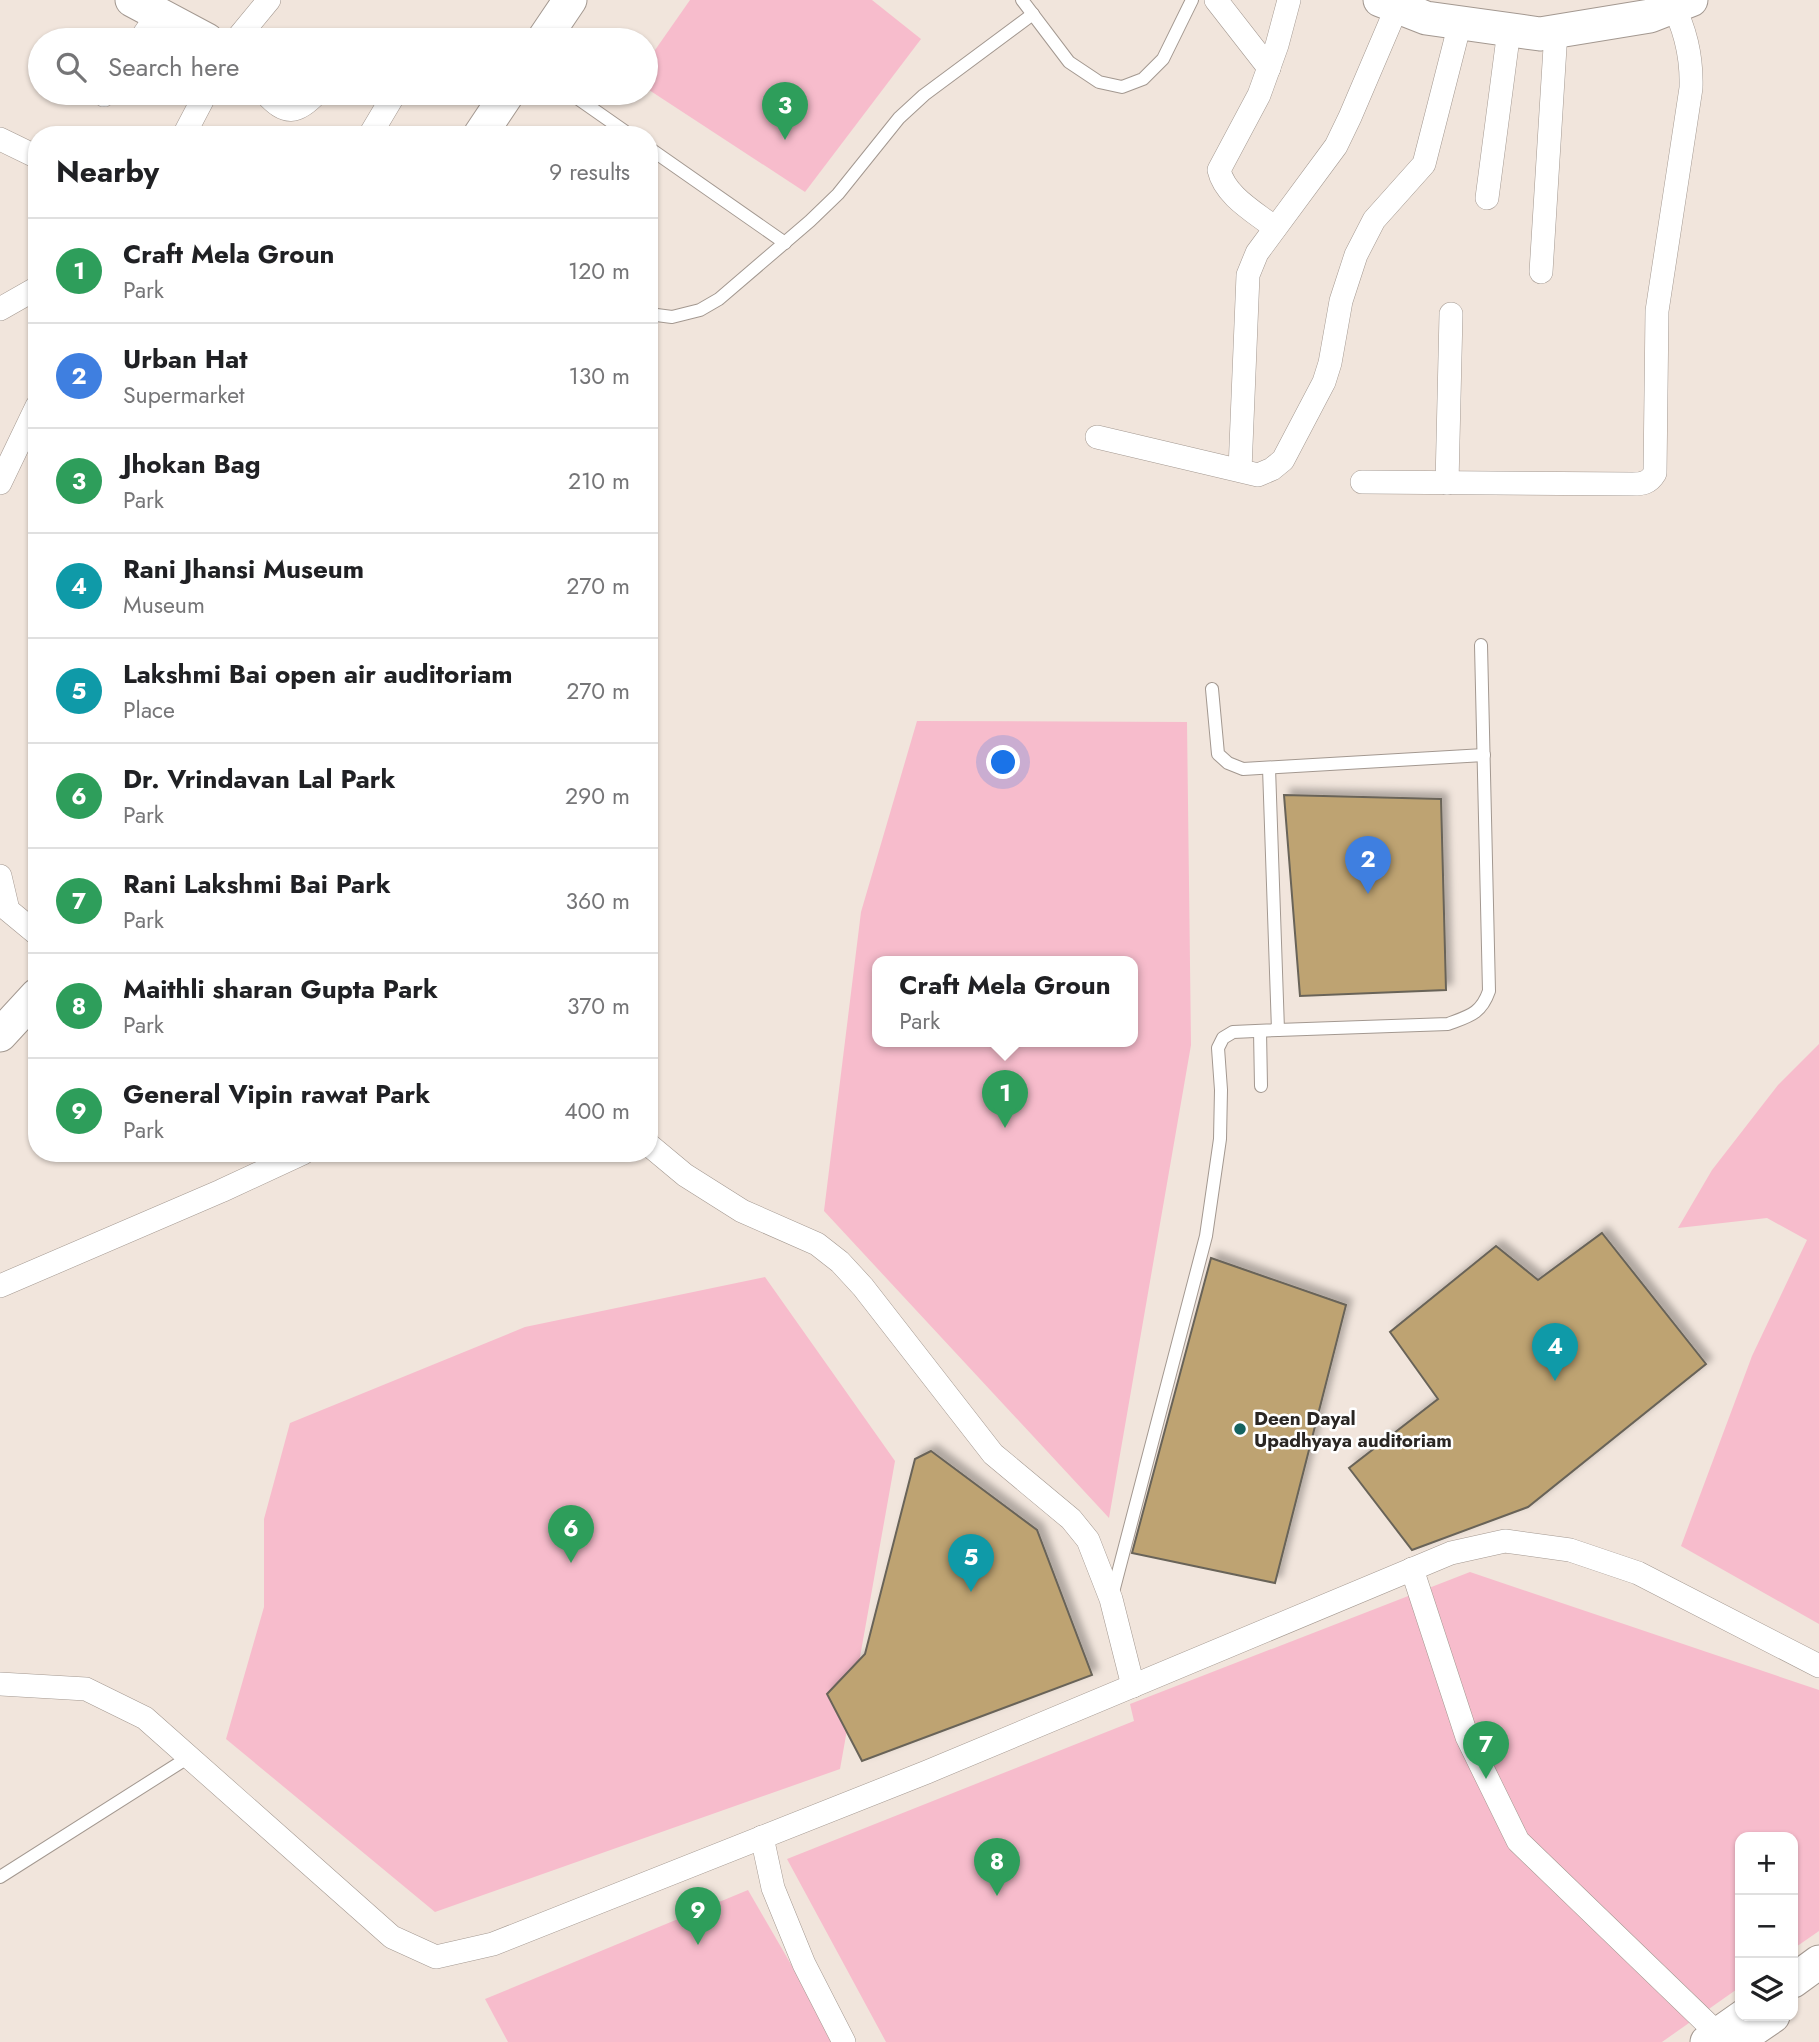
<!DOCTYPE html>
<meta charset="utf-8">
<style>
body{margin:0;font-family:Jost,sans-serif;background:#f2f2f2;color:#202124}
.controls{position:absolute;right:21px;bottom:21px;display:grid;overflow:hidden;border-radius:14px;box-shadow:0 2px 5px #0004}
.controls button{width:63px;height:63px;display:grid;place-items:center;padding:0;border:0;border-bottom:2px solid #e0e0e0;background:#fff;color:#202124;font:35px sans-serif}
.you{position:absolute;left:1004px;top:763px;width:24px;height:24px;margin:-18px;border:5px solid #fff;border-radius:50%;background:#1a73e8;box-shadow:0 0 0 10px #1a73e833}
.badge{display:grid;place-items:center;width:46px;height:46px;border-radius:50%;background:#146360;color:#fff;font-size:23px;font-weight:700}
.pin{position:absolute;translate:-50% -58px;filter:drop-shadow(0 2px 4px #0008)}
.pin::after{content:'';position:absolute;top:37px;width:24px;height:21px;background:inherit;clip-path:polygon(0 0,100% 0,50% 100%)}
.popup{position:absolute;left:872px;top:956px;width:266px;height:91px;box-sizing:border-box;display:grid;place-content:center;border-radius:14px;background:#fff;filter:drop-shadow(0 2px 5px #0005);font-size:23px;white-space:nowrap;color:#757577}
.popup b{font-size:26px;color:#202124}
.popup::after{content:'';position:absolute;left:50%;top:100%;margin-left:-14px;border:14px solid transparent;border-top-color:#fff}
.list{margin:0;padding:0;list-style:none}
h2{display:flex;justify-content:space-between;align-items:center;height:91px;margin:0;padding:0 28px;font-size:30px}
h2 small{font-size:23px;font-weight:400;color:#757577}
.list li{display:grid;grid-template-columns:46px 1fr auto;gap:21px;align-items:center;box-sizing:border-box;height:105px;padding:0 28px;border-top:2px solid #e0e0e0}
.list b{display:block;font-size:26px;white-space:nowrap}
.list p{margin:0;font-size:23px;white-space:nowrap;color:#757577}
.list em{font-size:23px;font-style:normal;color:#757577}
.icon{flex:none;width:38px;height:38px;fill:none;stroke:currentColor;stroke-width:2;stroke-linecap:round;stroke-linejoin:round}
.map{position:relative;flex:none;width:1819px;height:2042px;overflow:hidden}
.search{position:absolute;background:#fff;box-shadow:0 2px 5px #0004;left:28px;top:28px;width:630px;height:77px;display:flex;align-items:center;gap:18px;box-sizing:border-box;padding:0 24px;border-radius:38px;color:#757577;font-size:26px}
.panel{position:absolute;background:#fff;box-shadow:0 2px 5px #0004;left:28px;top:126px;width:630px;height:1036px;border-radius:28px}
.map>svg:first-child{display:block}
.green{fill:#f7bccc;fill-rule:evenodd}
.building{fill:#bea372;stroke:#696459;stroke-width:2;filter:url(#shadow)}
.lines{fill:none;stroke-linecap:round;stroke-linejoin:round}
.lane-casing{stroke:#a39890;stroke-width:14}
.street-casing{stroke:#a39890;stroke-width:24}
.secondary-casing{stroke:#a39890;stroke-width:35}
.lane{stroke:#fff;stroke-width:12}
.street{stroke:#fff;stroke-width:23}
.secondary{stroke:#fff;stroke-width:33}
.poi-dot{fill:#146360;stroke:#fff;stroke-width:2.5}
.labels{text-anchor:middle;stroke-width:5;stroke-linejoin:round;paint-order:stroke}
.poi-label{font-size:19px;font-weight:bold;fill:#2a2623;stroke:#fff;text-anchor:start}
</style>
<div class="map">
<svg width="1819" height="2042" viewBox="0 0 1819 2042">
<defs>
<filter id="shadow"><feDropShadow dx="6" dy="-6" stdDeviation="3.5" flood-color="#0004"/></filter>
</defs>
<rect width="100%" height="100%" fill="#f1e5dc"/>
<g class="green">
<path d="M 690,0 L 872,0 L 921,39 L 805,192 L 646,88 L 646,63 Z"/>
<path d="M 917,721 L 1187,722 L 1191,1045 L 1109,1518 L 824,1211 L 861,912 ZM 877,962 L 1133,962 L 1133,1042 L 877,1042 Z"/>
<path d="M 1819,1044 L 1819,1624 L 1681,1546 L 1752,1356 L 1807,1240 L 1767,1218 L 1678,1228 L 1712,1170 L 1778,1085 Z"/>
<path d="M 765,1277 L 895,1461 L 840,1769 L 435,1912 L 226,1739 L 264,1607 L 264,1519 L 290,1423 L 525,1327 Z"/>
<path d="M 1470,1572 L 1819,1690 L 1819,1931 L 1793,1949 L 1793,1837 L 1740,1837 L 1740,1987 L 1662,2042 L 886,2042 L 787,1859 L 1134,1721 L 1130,1704 Z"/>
<path d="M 748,1890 L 836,2042 L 508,2042 L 485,1999 Z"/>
</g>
<g class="building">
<path d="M 1284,795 L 1441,799 L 1446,990 L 1300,996 Z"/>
<path d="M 1602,1233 L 1706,1364 L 1528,1507 L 1412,1550 L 1349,1468 L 1438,1399 L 1390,1332 L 1496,1246 L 1538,1280 Z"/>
<path d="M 1211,1258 L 1346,1305 L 1275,1583 L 1132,1553 Z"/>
<path d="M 931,1451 L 1037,1530 L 1092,1675 L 862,1761 L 827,1694 L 865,1654 L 915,1459 Z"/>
</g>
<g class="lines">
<g class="lane-casing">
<g id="lane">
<path d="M 1022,0 L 1069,62 L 1099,82 L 1122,87 L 1143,79 L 1163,59 L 1192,0"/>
<path d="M 570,93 L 630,135"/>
<path d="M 649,148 L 785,243"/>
<path d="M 649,314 L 672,317 L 700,310 L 719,299 L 810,221 L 838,194 L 899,118 L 924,95 L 1033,14"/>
<path d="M 1212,689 L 1218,754 L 1228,763 L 1243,769 L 1484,755"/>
<path d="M 1278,1030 L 1448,1024 C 1469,1016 1481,1014 1489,991 L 1481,645"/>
<path d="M 1260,1031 L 1261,1086"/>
<path d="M 1112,1596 L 1206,1236 L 1220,1139 L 1221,1090 L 1218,1048 L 1223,1038 L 1233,1032 L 1278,1030 L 1269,768"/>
<path d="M 0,1877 L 189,1757"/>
</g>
</g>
<g class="street-casing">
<g id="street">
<path d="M 1216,0 L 1269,68"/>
<path d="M 140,40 L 158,14"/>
<path d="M 236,40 L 269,0"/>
<path d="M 265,93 C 286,116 296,114 317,93"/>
<path d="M 104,95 L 106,93"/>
<path d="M 184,135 L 206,93"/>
<path d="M 370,135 L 395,93"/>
<path d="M 0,139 L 37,157"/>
<path d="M 1487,198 L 1509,30"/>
<path d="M 1275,228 C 1255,212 1225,196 1219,170 L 1259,95 L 1277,45 L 1289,0"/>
<path d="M 1541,272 L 1556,31"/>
<path d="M 0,309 L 37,288"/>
<path d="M 1097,437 L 1258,475 L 1272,469 L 1283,460 L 1324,382 L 1330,363 L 1341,301 L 1356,255 L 1374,220 L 1424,164 L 1460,23"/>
<path d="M 1240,470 L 1248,275 L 1257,253 L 1336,146 L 1350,117 L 1397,7"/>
<path d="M 1362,482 L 1632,484 C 1643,484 1649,483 1655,473 L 1657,311 L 1691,88 C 1692,57 1685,27 1670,0"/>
<path d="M 0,483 L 37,406"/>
<path d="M 1447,483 L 1451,314"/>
<path d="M 0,876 L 8,910 L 37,934"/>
<path d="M 649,1145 L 685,1175 L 742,1211 L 817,1244 L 840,1262 L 863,1287 L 993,1454 L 1071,1519 L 1088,1540 L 1111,1599 L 1133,1686"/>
<path d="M 0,1286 L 221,1191 L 303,1153"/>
<path d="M 1412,1569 L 1467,1737 L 1518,1841 L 1718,2034"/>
<path d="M 0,1684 L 86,1689 L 145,1718 L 392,1937 L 436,1957 L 493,1944 L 927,1772 L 1451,1553 L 1505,1541 L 1570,1550 L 1638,1573 L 1819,1666"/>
<path d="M 762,1837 L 773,1888 L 804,1964 L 844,2042"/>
</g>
</g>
<g class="secondary-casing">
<g id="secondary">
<path d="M 132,0 L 207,40"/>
<path d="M 1380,0 L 1426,18 L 1540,34 L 1650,16 L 1691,0"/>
<path d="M 543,40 L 570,0"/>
<path d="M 480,135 L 508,93"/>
<path d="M 0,1035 L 37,995"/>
<path d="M 1793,1981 L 1819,1962"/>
<path d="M 1707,2042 L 1744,2016"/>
<path d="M 1735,2042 L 1773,2016"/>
</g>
</g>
<use href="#lane" class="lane"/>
<use href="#street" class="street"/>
<use href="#secondary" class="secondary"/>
</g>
<circle class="poi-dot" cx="1240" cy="1429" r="7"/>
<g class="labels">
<g class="poi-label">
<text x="1254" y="1425">Deen Dayal<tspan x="1254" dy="22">Upadhyaya auditoriam</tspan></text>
</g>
</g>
</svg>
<div class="controls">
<button>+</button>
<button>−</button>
<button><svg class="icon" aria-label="layers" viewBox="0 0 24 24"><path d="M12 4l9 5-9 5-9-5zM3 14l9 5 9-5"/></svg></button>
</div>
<div class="you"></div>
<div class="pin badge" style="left:1005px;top:1128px;background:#2e9e5b">1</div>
<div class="popup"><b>Craft Mela Groun</b>Park</div>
<div class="pin badge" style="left:1368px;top:894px;background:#3f7fe0">2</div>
<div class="pin badge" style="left:785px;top:140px;background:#2e9e5b">3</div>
<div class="pin badge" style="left:1555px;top:1381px;background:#0f9aa8">4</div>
<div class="pin badge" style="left:971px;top:1592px;background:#0f9aa8">5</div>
<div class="pin badge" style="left:571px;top:1563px;background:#2e9e5b">6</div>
<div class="pin badge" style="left:1486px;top:1779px;background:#2e9e5b">7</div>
<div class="pin badge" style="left:997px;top:1896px;background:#2e9e5b">8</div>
<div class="pin badge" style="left:698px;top:1945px;background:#2e9e5b">9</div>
<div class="search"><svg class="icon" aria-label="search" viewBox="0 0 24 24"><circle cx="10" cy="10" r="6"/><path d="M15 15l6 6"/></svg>Search here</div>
<section class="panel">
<h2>Nearby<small>9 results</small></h2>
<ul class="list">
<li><span class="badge" style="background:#2e9e5b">1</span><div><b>Craft Mela Groun</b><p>Park</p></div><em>120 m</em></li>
<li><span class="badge" style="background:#3f7fe0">2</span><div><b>Urban Hat</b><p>Supermarket</p></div><em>130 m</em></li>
<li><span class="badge" style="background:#2e9e5b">3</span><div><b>Jhokan Bag</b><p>Park</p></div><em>210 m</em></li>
<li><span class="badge" style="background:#0f9aa8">4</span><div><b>Rani Jhansi Museum</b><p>Museum</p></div><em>270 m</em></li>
<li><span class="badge" style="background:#0f9aa8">5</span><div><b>Lakshmi Bai open air auditoriam</b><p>Place</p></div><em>270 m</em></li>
<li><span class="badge" style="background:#2e9e5b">6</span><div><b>Dr. Vrindavan Lal Park</b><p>Park</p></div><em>290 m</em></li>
<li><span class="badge" style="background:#2e9e5b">7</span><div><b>Rani Lakshmi Bai Park</b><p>Park</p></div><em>360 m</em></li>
<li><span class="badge" style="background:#2e9e5b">8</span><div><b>Maithli sharan Gupta Park</b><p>Park</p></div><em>370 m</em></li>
<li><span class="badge" style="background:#2e9e5b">9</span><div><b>General Vipin rawat Park</b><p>Park</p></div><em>400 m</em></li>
</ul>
</section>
</div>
